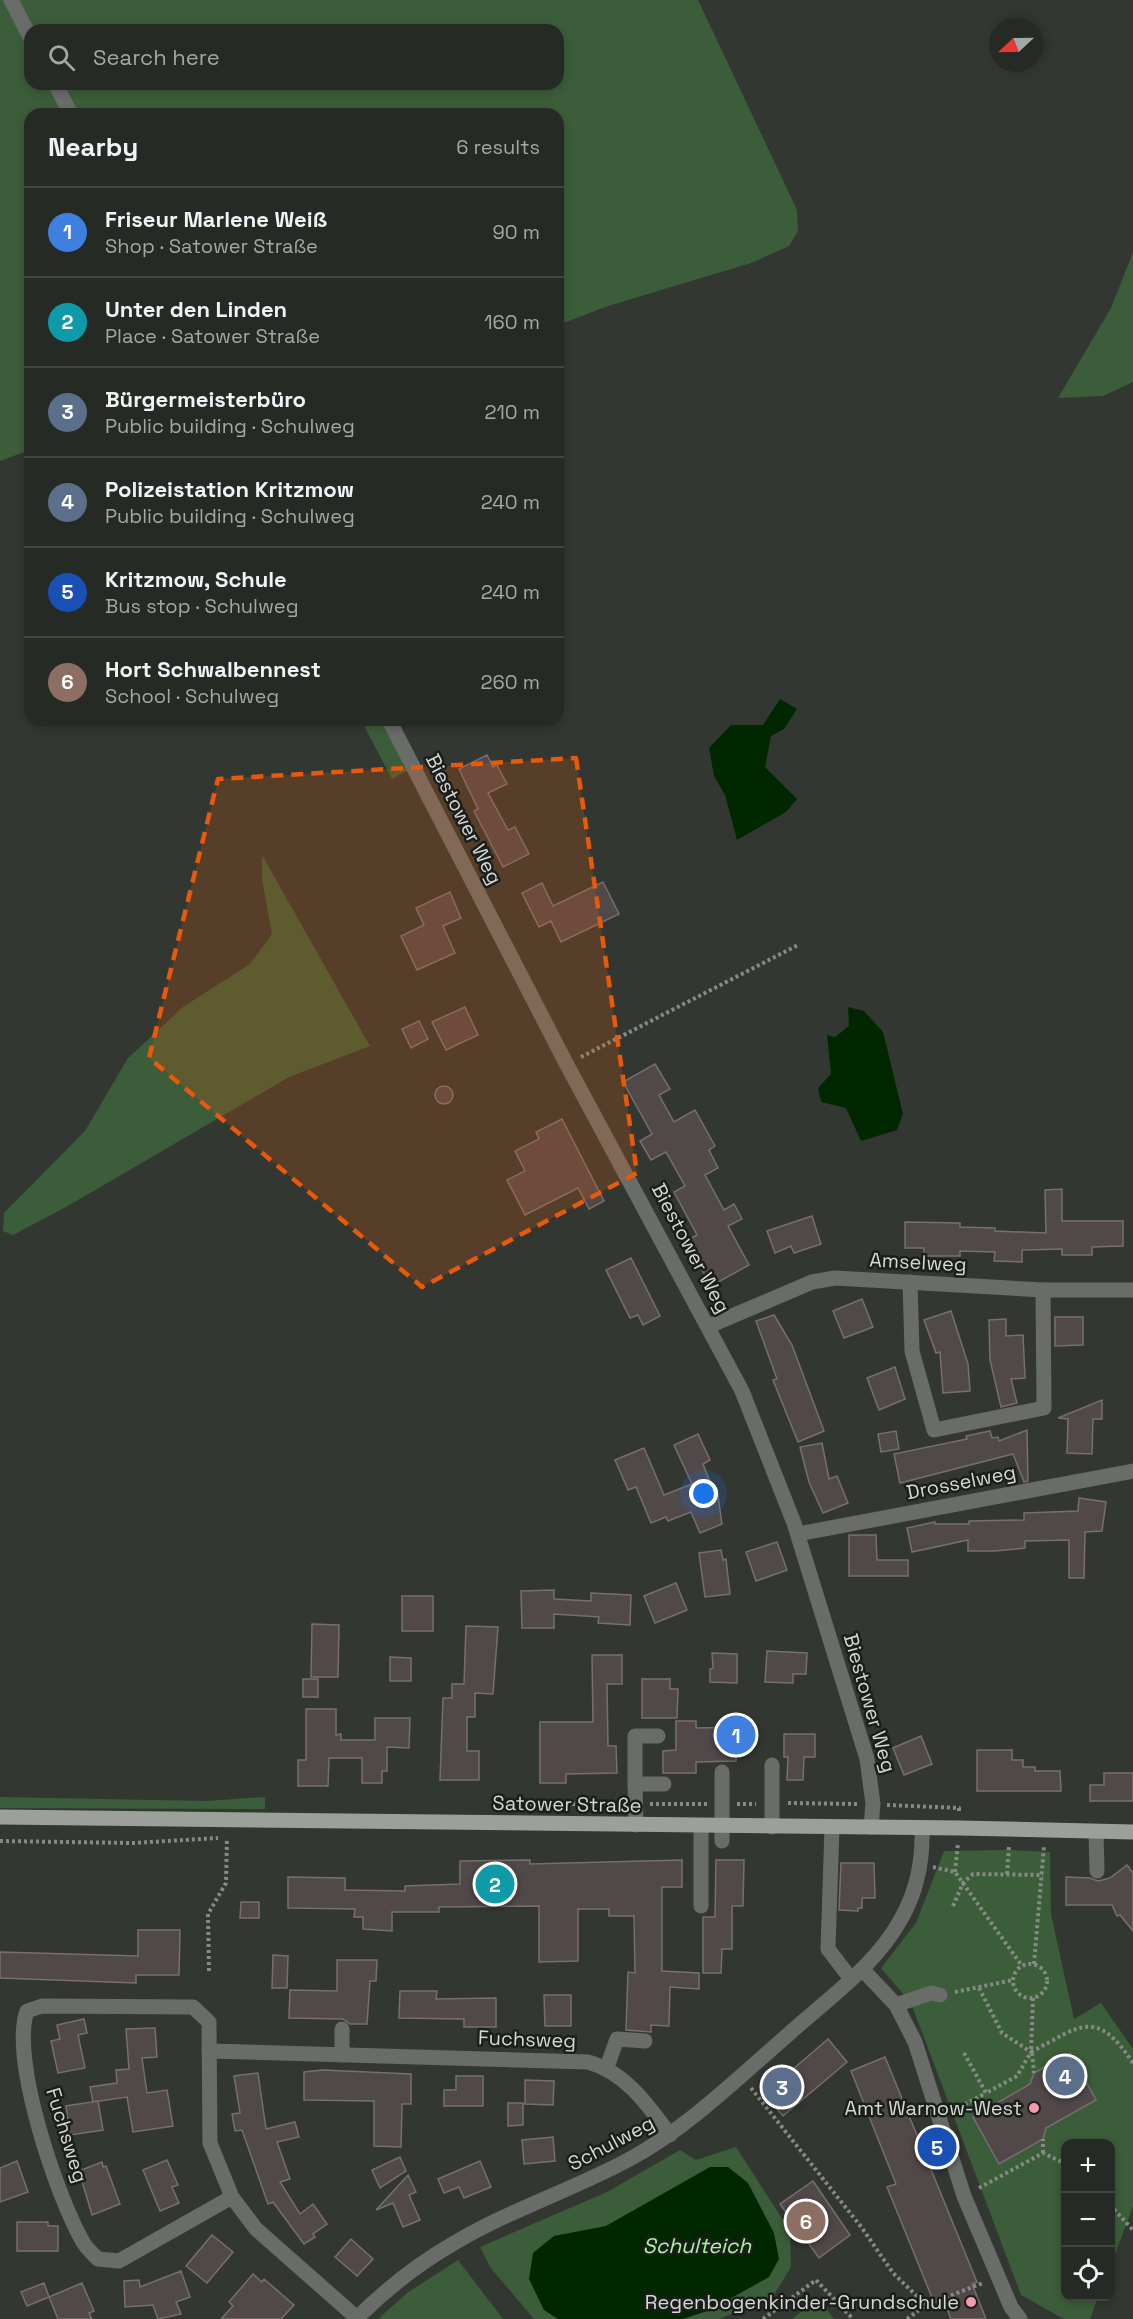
<!DOCTYPE html>
<meta charset="utf-8">
<style>
body{margin:0;font-family:"Space Grotesk",sans-serif;background:#323632;color:#f1f3f6}
.controls{position:absolute;right:18px;bottom:18px;display:grid;overflow:hidden;border-radius:12px;box-shadow:0 3px 9px #0003}
.controls button{width:54px;height:54px;display:grid;place-items:center;padding:0;border:0;border-bottom:2px solid #424642;background:#262a25;color:#f1f3f6;font:30px sans-serif}
.compass{position:absolute;left:989px;top:18px;width:54px;height:54px;border-radius:50%;background:#262a25;box-shadow:0 3px 9px #0003;rotate:248deg}
.you{position:absolute;left:704px;top:1494px;width:21px;height:21px;margin:-15px;border:4px solid #fff;border-radius:50%;background:#1a73e8;box-shadow:0 0 0 9px #1a73e833}
.badge{display:grid;place-items:center;width:39px;height:39px;border-radius:50%;background:#8abfa5;color:#fff;font-size:20px;font-weight:700}
.pin{position:absolute;translate:-50% -50%;border:3px solid #fff;box-shadow:0 2px 6px #0006}
.list{margin:0;padding:0;list-style:none}
h2{display:flex;justify-content:space-between;align-items:center;height:78px;margin:0;padding:0 24px;font-size:26px}
h2 small{font-size:20px;font-weight:400;color:#a4a7a7}
.list li{display:grid;grid-template-columns:39px 1fr auto;gap:18px;align-items:center;box-sizing:border-box;height:90px;padding:0 24px;border-top:2px solid #424642}
.list b{display:block;font-size:22px;white-space:nowrap}
.list p{margin:0;font-size:20px;white-space:nowrap;color:#a4a7a7}
.list em{font-size:20px;font-style:normal;color:#a4a7a7}
.icon{flex:none;width:33px;height:33px;fill:none;stroke:currentColor;stroke-width:2;stroke-linecap:round;stroke-linejoin:round}
.map{position:relative;flex:none;width:1133px;height:2319px;overflow:hidden}
.search{position:absolute;background:#262a25;box-shadow:0 3px 9px #0003;left:24px;top:24px;width:540px;height:66px;display:flex;align-items:center;gap:15px;box-sizing:border-box;padding:0 21px;border-radius:18px;color:#a4a7a7;font-size:22px}
.panel{position:absolute;background:#262a25;box-shadow:0 3px 9px #0003;left:24px;top:108px;width:540px;height:618px;border-radius:18px}
.map>svg:first-child{display:block}
.green{fill:#3c5d39;fill-rule:evenodd}
.water{fill:#002700}
.building{fill:#514849;stroke:#786e6f;stroke-width:1.5}
.lines{fill:none;stroke-linecap:round;stroke-linejoin:round}
.path{stroke:#858a85;stroke-width:4;stroke-dasharray:3 3;stroke-linecap:butt}
.minor{stroke:#696c69;stroke-width:15}
.major{stroke:#9ba19a;stroke-width:15}
.marked{fill:#e8590c;fill-opacity:0.2;stroke:#e8590c;stroke-width:4.5;stroke-dasharray:12 8;stroke-linejoin:round}
.poi-dot{fill:#f29aac;stroke:#1b1e1b;stroke-width:2}
.labels{text-anchor:middle;stroke-width:5;stroke-linejoin:round;paint-order:stroke}
.street-label{font-size:20px;fill:#d5d9d5;stroke:#1b1e1b}
.poi-label{font-size:20px;fill:#d5d9d5;stroke:#1b1e1b;text-anchor:end}
.water-label{font-size:21px;font-style:italic;fill:#a9f4a1;stroke:#1b1e1b}
</style>
<div class="map">
<svg width="1133" height="2319" viewBox="0 0 1133 2319">
<rect width="100%" height="100%" fill="#323831"/>
<g class="green">
<path d="M 0,0 L 698,0 L 797,210 L 798,231 L 789,246 L 751,263 L 608,306 L 558,325 L 558,114 L 30,114 L 30,450 L 0,461 ZM 30,30 L 558,30 L 558,84 L 30,84 Z"/>
<path d="M 1133,252 L 1133,382 L 1103,396 L 1058,398 L 1111,308 Z"/>
<path d="M 361,720 L 396,720 L 419,764 L 392,779 Z"/>
<path d="M 262,855 L 370,1046 L 289,1077 L 66,1207 L 13,1235 L 3,1231 L 4,1213 L 85,1131 L 128,1058 L 183,1007 L 250,964 L 272,934 L 262,879 Z"/>
<path d="M 0,1797 L 206,1801 L 265,1797 L 265,1809 L 0,1808 Z"/>
<path d="M 1009,1850 L 1050,1852 L 1051,1914 L 1074,2019 L 1101,2003 L 1133,2049 L 1133,2206 L 1111,2265 L 1110,2144 L 1066,2144 L 1066,2296 L 1098,2297 L 1090,2319 L 1064,2319 L 1021,2295 L 911,2003 L 881,1968 L 916,1923 L 944,1851 Z"/>
<path d="M 736,2147 L 790,2231 L 791,2267 L 772,2298 L 719,2319 L 534,2319 L 490,2267 L 480,2247 L 607,2192 L 680,2150 L 696,2160 Z"/>
<path d="M 458,2260 L 503,2319 L 378,2319 L 407,2293 Z"/>
<path d="M 818,2298 L 834,2319 L 792,2319 Z"/>
</g>
<g class="water">
<path d="M 780,699 L 797,709 L 784,729 L 771,736 L 765,767 L 797,799 L 786,812 L 737,840 L 725,795 L 714,776 L 709,748 L 731,725 L 763,725 Z"/>
<path d="M 848,1007 L 864,1011 L 883,1032 L 903,1114 L 897,1130 L 861,1141 L 846,1108 L 821,1102 L 818,1088 L 831,1074 L 827,1035 L 835,1037 L 849,1026 Z"/>
<path d="M 710,2167 L 728,2167 L 748,2183 L 774,2233 L 779,2259 L 769,2277 L 710,2310 L 683,2319 L 558,2319 L 544,2310 L 529,2279 L 533,2253 L 554,2236 L 606,2226 Z"/>
</g>
<g class="building">
<path d="M 487,755 L 493,767 L 497,765 L 507,784 L 488,793 L 508,830 L 515,827 L 529,854 L 503,867 L 474,811 L 478,809 L 459,769 Z"/>
<path d="M 603,882 L 619,914 L 561,942 L 551,921 L 539,927 L 522,893 L 542,883 L 553,906 Z"/>
<path d="M 450,892 L 461,918 L 443,926 L 455,953 L 417,970 L 401,936 L 424,925 L 416,908 Z"/>
<path d="M 465,1007 L 478,1035 L 446,1050 L 432,1022 Z"/>
<path d="M 419,1021 L 428,1039 L 411,1048 L 402,1029 Z"/>
<path d="M 655,1064 L 670,1089 L 659,1095 L 674,1122 L 695,1110 L 715,1146 L 709,1150 L 718,1168 L 705,1175 L 724,1210 L 734,1204 L 742,1219 L 728,1226 L 749,1265 L 711,1286 L 686,1241 L 697,1235 L 674,1192 L 685,1186 L 666,1152 L 651,1160 L 640,1141 L 652,1134 L 623,1082 Z"/>
<circle cx="444" cy="1095" r="9"/>
<path d="M 562,1119 L 604,1201 L 589,1209 L 578,1188 L 525,1215 L 507,1180 L 525,1171 L 515,1151 L 539,1139 L 536,1132 Z"/>
<path d="M 1062,1189 L 1062,1221 L 1123,1221 L 1123,1246 L 1092,1247 L 1092,1255 L 1062,1255 L 1062,1249 L 1022,1250 L 1022,1262 L 994,1261 L 995,1252 L 960,1251 L 960,1256 L 924,1256 L 924,1248 L 905,1248 L 905,1222 L 960,1223 L 960,1227 L 995,1228 L 995,1231 L 1046,1233 L 1045,1190 Z"/>
<path d="M 812,1216 L 821,1244 L 794,1253 L 791,1246 L 775,1253 L 767,1231 Z"/>
<path d="M 631,1258 L 660,1316 L 643,1325 L 638,1315 L 630,1318 L 606,1270 Z"/>
<path d="M 862,1299 L 873,1327 L 844,1338 L 833,1311 Z"/>
<path d="M 951,1311 L 968,1364 L 970,1391 L 943,1393 L 940,1352 L 936,1353 L 924,1320 Z"/>
<path d="M 774,1315 L 792,1345 L 824,1431 L 798,1442 L 773,1380 L 777,1379 L 756,1321 Z"/>
<path d="M 1055,1317 L 1083,1317 L 1083,1345 L 1055,1346 Z"/>
<path d="M 1006,1319 L 1006,1336 L 1023,1335 L 1025,1378 L 1011,1379 L 1017,1403 L 1001,1407 L 990,1360 L 989,1320 Z"/>
<path d="M 895,1367 L 905,1399 L 879,1410 L 867,1378 Z"/>
<path d="M 1102,1400 L 1102,1419 L 1093,1419 L 1092,1454 L 1067,1453 L 1068,1419 L 1058,1418 Z"/>
<path d="M 1027,1430 L 1028,1481 L 1024,1482 L 1013,1454 L 900,1483 L 894,1454 L 967,1439 L 966,1436 L 990,1431 L 992,1438 L 998,1437 L 999,1441 Z"/>
<path d="M 896,1431 L 899,1449 L 881,1452 L 878,1434 Z"/>
<path d="M 698,1434 L 710,1460 L 703,1464 L 713,1490 L 717,1489 L 722,1524 L 700,1533 L 691,1512 L 668,1521 L 666,1517 L 651,1523 L 636,1487 L 628,1490 L 615,1460 L 644,1448 L 664,1495 L 692,1484 L 674,1445 Z"/>
<path d="M 822,1443 L 829,1479 L 837,1476 L 848,1503 L 823,1513 L 809,1482 L 800,1447 Z"/>
<path d="M 1079,1498 L 1106,1502 L 1102,1531 L 1085,1532 L 1084,1578 L 1069,1578 L 1069,1540 L 1025,1541 L 1025,1548 L 995,1551 L 968,1551 L 968,1540 L 912,1552 L 907,1528 L 935,1522 L 935,1524 L 969,1524 L 969,1521 L 1024,1520 L 1024,1513 L 1078,1511 Z"/>
<path d="M 849,1535 L 876,1535 L 877,1560 L 908,1560 L 908,1576 L 849,1576 Z"/>
<path d="M 777,1542 L 787,1570 L 756,1581 L 746,1552 Z"/>
<path d="M 721,1550 L 723,1560 L 726,1559 L 730,1594 L 705,1597 L 699,1553 Z"/>
<path d="M 676,1583 L 687,1610 L 655,1623 L 644,1596 Z"/>
<path d="M 554,1590 L 554,1599 L 591,1601 L 591,1593 L 631,1595 L 630,1625 L 598,1623 L 599,1617 L 554,1614 L 554,1628 L 522,1628 L 521,1591 Z"/>
<rect x="402" y="1596" width="31" height="35"/>
<path d="M 312,1624 L 339,1625 L 338,1677 L 311,1677 Z"/>
<path d="M 466,1626 L 498,1627 L 493,1694 L 475,1693 L 475,1717 L 467,1717 L 467,1751 L 479,1751 L 479,1780 L 440,1780 L 443,1698 L 452,1698 L 452,1684 L 464,1684 Z"/>
<path d="M 767,1651 L 807,1653 L 806,1674 L 793,1674 L 793,1683 L 765,1682 Z"/>
<path d="M 712,1653 L 737,1654 L 737,1683 L 710,1682 L 710,1669 L 713,1668 Z"/>
<path d="M 592,1655 L 622,1655 L 622,1684 L 607,1684 L 608,1746 L 616,1746 L 617,1773 L 566,1774 L 566,1783 L 540,1783 L 540,1722 L 593,1722 Z"/>
<path d="M 390,1657 L 411,1658 L 411,1681 L 390,1681 Z"/>
<rect x="303" y="1679" width="15" height="18"/>
<path d="M 642,1679 L 670,1679 L 670,1689 L 678,1689 L 677,1718 L 642,1718 Z"/>
<path d="M 306,1709 L 336,1709 L 336,1735 L 341,1734 L 341,1740 L 375,1740 L 375,1718 L 410,1718 L 409,1748 L 387,1747 L 387,1771 L 382,1771 L 382,1783 L 362,1783 L 362,1758 L 329,1758 L 328,1786 L 298,1786 L 298,1760 L 306,1760 Z"/>
<path d="M 676,1721 L 696,1721 L 696,1728 L 736,1727 L 736,1761 L 696,1762 L 696,1773 L 663,1773 L 663,1751 L 676,1750 Z"/>
<path d="M 784,1734 L 815,1734 L 815,1757 L 804,1757 L 803,1780 L 787,1780 L 788,1757 L 784,1757 Z"/>
<path d="M 921,1736 L 932,1764 L 904,1775 L 893,1748 Z"/>
<path d="M 977,1750 L 1012,1750 L 1012,1760 L 1023,1760 L 1023,1767 L 1035,1767 L 1035,1771 L 1060,1771 L 1061,1791 L 977,1791 Z"/>
<path d="M 1104,1773 L 1133,1773 L 1133,1801 L 1090,1801 L 1090,1785 L 1104,1785 Z"/>
<path d="M 530,1860 L 530,1864 L 682,1860 L 682,1887 L 662,1887 L 662,1971 L 699,1973 L 699,1989 L 670,1987 L 669,2026 L 651,2025 L 651,2032 L 626,2030 L 628,1972 L 635,1973 L 634,1916 L 609,1916 L 609,1909 L 578,1909 L 578,1961 L 539,1962 L 539,1906 L 439,1907 L 439,1912 L 392,1912 L 392,1931 L 363,1929 L 363,1917 L 354,1917 L 355,1909 L 288,1908 L 288,1877 L 345,1878 L 345,1890 L 405,1891 L 405,1886 L 460,1884 L 460,1861 Z"/>
<path d="M 716,1860 L 744,1860 L 743,1906 L 732,1906 L 732,1949 L 722,1949 L 721,1973 L 703,1973 L 703,1917 L 715,1917 Z"/>
<path d="M 841,1863 L 874,1863 L 875,1898 L 862,1898 L 862,1908 L 858,1908 L 858,1911 L 839,1910 Z"/>
<path d="M 1127,1865 L 1133,1873 L 1133,1931 L 1120,1915 L 1117,1916 L 1112,1905 L 1066,1905 L 1066,1877 L 1090,1878 L 1098,1881 L 1110,1878 Z"/>
<path d="M 241,1902 L 259,1902 L 259,1918 L 240,1918 Z"/>
<path d="M 138,1930 L 180,1930 L 179,1975 L 136,1975 L 136,1983 L 0,1978 L 0,1952 L 138,1956 Z"/>
<path d="M 273,1955 L 288,1956 L 287,1988 L 272,1988 Z"/>
<path d="M 337,1960 L 377,1960 L 376,1981 L 370,1981 L 367,2024 L 350,2024 L 343,2019 L 289,2018 L 290,1990 L 337,1991 Z"/>
<path d="M 400,1991 L 437,1991 L 436,1999 L 496,1998 L 496,2027 L 464,2027 L 464,2019 L 399,2018 Z"/>
<path d="M 544,1995 L 571,1995 L 571,2026 L 545,2026 Z"/>
<path d="M 84,2019 L 87,2033 L 78,2035 L 85,2068 L 58,2073 L 51,2041 L 60,2039 L 57,2025 Z"/>
<path d="M 155,2028 L 157,2057 L 142,2058 L 147,2093 L 167,2090 L 173,2126 L 133,2132 L 127,2097 L 93,2102 L 90,2087 L 117,2083 L 116,2070 L 129,2069 L 126,2029 Z"/>
<path d="M 828,2039 L 847,2062 L 783,2116 L 764,2094 Z"/>
<path d="M 1070,2053 L 1096,2100 L 1046,2128 L 1043,2139 L 999,2164 L 973,2117 L 1030,2084 L 1034,2073 Z"/>
<path d="M 885,2057 L 977,2282 L 972,2284 L 986,2319 L 951,2319 L 942,2296 L 933,2300 L 887,2187 L 896,2184 L 851,2071 Z"/>
<path d="M 323,2070 L 411,2074 L 411,2104 L 402,2104 L 401,2147 L 374,2146 L 374,2101 L 304,2100 L 304,2072 Z"/>
<path d="M 258,2073 L 266,2129 L 295,2122 L 299,2137 L 277,2142 L 290,2179 L 280,2182 L 300,2214 L 313,2204 L 327,2224 L 313,2234 L 315,2237 L 304,2244 L 273,2202 L 268,2204 L 242,2130 L 235,2131 L 232,2114 L 240,2113 L 234,2076 Z"/>
<path d="M 456,2076 L 483,2076 L 483,2106 L 444,2106 L 444,2090 L 456,2090 Z"/>
<path d="M 525,2080 L 554,2081 L 553,2105 L 525,2104 Z"/>
<path d="M 98,2101 L 103,2130 L 70,2135 L 66,2106 Z"/>
<path d="M 508,2103 L 523,2103 L 523,2125 L 508,2126 Z"/>
<path d="M 553,2137 L 555,2161 L 524,2164 L 522,2140 Z"/>
<path d="M 400,2157 L 406,2171 L 380,2188 L 372,2170 Z"/>
<path d="M 167,2160 L 178,2185 L 172,2187 L 179,2203 L 160,2211 L 143,2170 Z"/>
<path d="M 17,2161 L 28,2192 L 0,2202 L 0,2168 Z"/>
<path d="M 480,2161 L 491,2187 L 464,2198 L 459,2187 L 444,2193 L 438,2179 Z"/>
<path d="M 102,2162 L 103,2167 L 106,2166 L 120,2204 L 92,2215 L 79,2171 Z"/>
<path d="M 408,2175 L 416,2192 L 409,2195 L 420,2220 L 403,2227 L 393,2203 L 376,2210 Z"/>
<path d="M 813,2181 L 850,2235 L 819,2258 L 780,2204 Z"/>
<path d="M 17,2222 L 48,2222 L 48,2226 L 58,2226 L 58,2251 L 17,2251 Z"/>
<path d="M 212,2235 L 233,2252 L 207,2283 L 186,2266 Z"/>
<path d="M 351,2239 L 373,2259 L 357,2276 L 335,2257 Z"/>
<path d="M 181,2271 L 190,2297 L 176,2302 L 181,2314 L 158,2319 L 153,2305 L 125,2307 L 124,2281 L 139,2280 L 140,2287 Z"/>
<path d="M 253,2274 L 262,2282 L 264,2279 L 294,2305 L 281,2319 L 221,2319 L 233,2306 L 229,2302 Z"/>
<path d="M 44,2283 L 49,2297 L 27,2306 L 21,2292 Z"/>
<path d="M 82,2283 L 94,2311 L 89,2313 L 92,2319 L 58,2319 L 49,2297 Z"/>
</g>
<g class="lines">
<g class="path">
<path d="M 581,1057 L 798,945"/>
<path d="M 788,1803 L 858,1804"/>
<path d="M 530,1804 L 621,1804"/>
<path d="M 650,1804 L 708,1804"/>
<path d="M 737,1804 L 756,1804"/>
<path d="M 887,1805 L 959,1808 L 959,1812"/>
<path d="M 0,1841 L 133,1843 L 218,1838"/>
<path d="M 933,1867 L 955,1872 L 1022,1966"/>
<path d="M 955,1872 L 958,1843"/>
<path d="M 1007,1874 L 1009,1846"/>
<path d="M 953,1906 L 963,1883 L 973,1874 L 1043,1875"/>
<path d="M 1034,1964 L 1044,1846"/>
<circle cx="1030" cy="1981" r="17"/>
<path d="M 209,1971 L 208,1914 L 226,1883 L 227,1838"/>
<path d="M 979,1988 L 1002,2033 L 1031,2052"/>
<path d="M 955,1992 L 1013,1980"/>
<path d="M 1033,1998 L 1031,2052 C 1082,2025 1096,2008 1133,2063"/>
<path d="M 964,2053 L 986,2093 L 1017,2076 L 1031,2052"/>
<path d="M 1032,2053 L 1034,2073"/>
<path d="M 751,2088 L 862,2228 L 893,2273 L 926,2305 L 983,2283"/>
<path d="M 954,2110 L 986,2093"/>
<path d="M 1043,2153 L 1043,2139"/>
<path d="M 979,2188 L 1043,2153 L 1066,2164"/>
<path d="M 1110,2205 L 1133,2230"/>
<path d="M 763,2319 L 816,2280 L 853,2319"/>
<path d="M 907,2319 L 926,2305"/>
</g>
<g class="minor">
<path d="M 11,0 L 30,37"/>
<path d="M 55,84 L 71,114"/>
<path d="M 389,720 L 567,1065 L 742,1391 L 794,1523 L 867,1759 L 873,1804 L 871,1827"/>
<path d="M 910,1282 L 912,1351 L 934,1430 L 1044,1408 L 1043,1290"/>
<path d="M 709,1326 L 812,1282 L 835,1278 L 1043,1290 L 1133,1290"/>
<path d="M 798,1534 L 1133,1471"/>
<path d="M 658,1736 L 635,1736 L 635,1784 L 664,1784"/>
<path d="M 772,1765 L 772,1827"/>
<path d="M 635,1784 L 636,1825"/>
<path d="M 832,1827 L 828,1949 L 851,1979"/>
<path d="M 1096,1832 L 1097,1871"/>
<path d="M 722,1841 L 722,1772"/>
<path d="M 701,1906 L 701,1826"/>
<path d="M 862,1969 L 896,2005 L 915,2042 L 964,2196 L 1011,2307 L 1020,2319"/>
<path d="M 896,2005 L 931,1993 L 940,1995"/>
<path d="M 209,2051 L 588,2062 C 625,2072 648,2105 670,2135"/>
<path d="M 342,2055 L 342,2029"/>
<path d="M 607,2067 L 617,2039 L 645,2041"/>
<path d="M 232,2197 L 119,2261 L 98,2259 C 93,2254 86,2248 83,2242 C 57,2197 10,2059 27,2011 L 42,2006 L 193,2007 L 209,2022 L 210,2143 L 232,2197 L 256,2229 L 357,2318"/>
<path d="M 356,2319 C 386,2289 419,2263 456,2242 C 510,2210 572,2190 628,2160 C 689,2127 739,2077 791,2032 C 830,1997 876,1965 901,1919 C 917,1891 923,1859 922,1828"/>
</g>
<path class="major" d="M 0,1817 L 959,1828 L 1133,1832"/>
</g>
<path class="marked" d="M 576,758 L 637,1173 L 422,1287 L 149,1058 L 218,779 Z"/>
<g class="poi-dot">
<circle cx="1034" cy="2108" r="6"/>
<circle cx="971" cy="2302" r="6"/>
</g>
<g class="labels">
<g class="street-label">
<text transform="translate(464 819) rotate(63)" y="7">Biestower Weg</text>
<text transform="translate(691 1248) rotate(62)" y="7">Biestower Weg</text>
<text transform="translate(918 1262) rotate(3)" y="7">Amselweg</text>
<text transform="translate(961 1482) rotate(-11)" y="7">Drosselweg</text>
<text transform="translate(870 1703) rotate(74)" y="7">Biestower Weg</text>
<text transform="translate(567 1804) rotate(1)" y="7">Satower Straße</text>
<text transform="translate(527 2039) rotate(2)" y="7">Fuchsweg</text>
<text transform="translate(67 2135) rotate(73)" y="7">Fuchsweg</text>
<text transform="translate(611 2143) rotate(-28)" y="7">Schulweg</text>
</g>
<g class="poi-label">
<text x="1022" y="2115">Amt Warnow-West</text>
<text x="959" y="2309">Regenbogenkinder-Grundschule</text>
</g>
<g class="water-label">
<text x="697" y="2253">Schulteich</text>
</g>
</g>
</svg>
<div class="controls">
<button>+</button>
<button>−</button>
<button><svg class="icon" aria-label="locate" viewBox="0 0 24 24"><circle cx="12" cy="12" r="6"/><path d="M12 2v4M12 18v4M2 12h4M18 12h4"/></svg></button>
</div>
<svg class="compass" viewBox="-18 -18 36 36"><path d="M0-13l5 13h-10z" fill="#e53935"/><path d="M0 13l5-13h-10z" fill="#a4a7a7"/></svg>
<div class="you"></div>
<div class="pin badge" style="left:736px;top:1735px;background:#3f7fe0">1</div>
<div class="pin badge" style="left:495px;top:1884px;background:#0f9aa8">2</div>
<div class="pin badge" style="left:782px;top:2087px;background:#5c6f8a">3</div>
<div class="pin badge" style="left:1065px;top:2076px;background:#5c6f8a">4</div>
<div class="pin badge" style="left:937px;top:2147px;background:#1a4fb4">5</div>
<div class="pin badge" style="left:806px;top:2221px;background:#8d6e63">6</div>
<div class="search"><svg class="icon" aria-label="search" viewBox="0 0 24 24"><circle cx="10" cy="10" r="6"/><path d="M15 15l6 6"/></svg>Search here</div>
<section class="panel">
<h2>Nearby<small>6 results</small></h2>
<ul class="list">
<li><span class="badge" style="background:#3f7fe0">1</span><div><b>Friseur Marlene Weiß</b><p>Shop · Satower Straße</p></div><em>90 m</em></li>
<li><span class="badge" style="background:#0f9aa8">2</span><div><b>Unter den Linden</b><p>Place · Satower Straße</p></div><em>160 m</em></li>
<li><span class="badge" style="background:#5c6f8a">3</span><div><b>Bürgermeisterbüro</b><p>Public building · Schulweg</p></div><em>210 m</em></li>
<li><span class="badge" style="background:#5c6f8a">4</span><div><b>Polizeistation Kritzmow</b><p>Public building · Schulweg</p></div><em>240 m</em></li>
<li><span class="badge" style="background:#1a4fb4">5</span><div><b>Kritzmow, Schule</b><p>Bus stop · Schulweg</p></div><em>240 m</em></li>
<li><span class="badge" style="background:#8d6e63">6</span><div><b>Hort Schwalbennest</b><p>School · Schulweg</p></div><em>260 m</em></li>
</ul>
</section>
</div>
